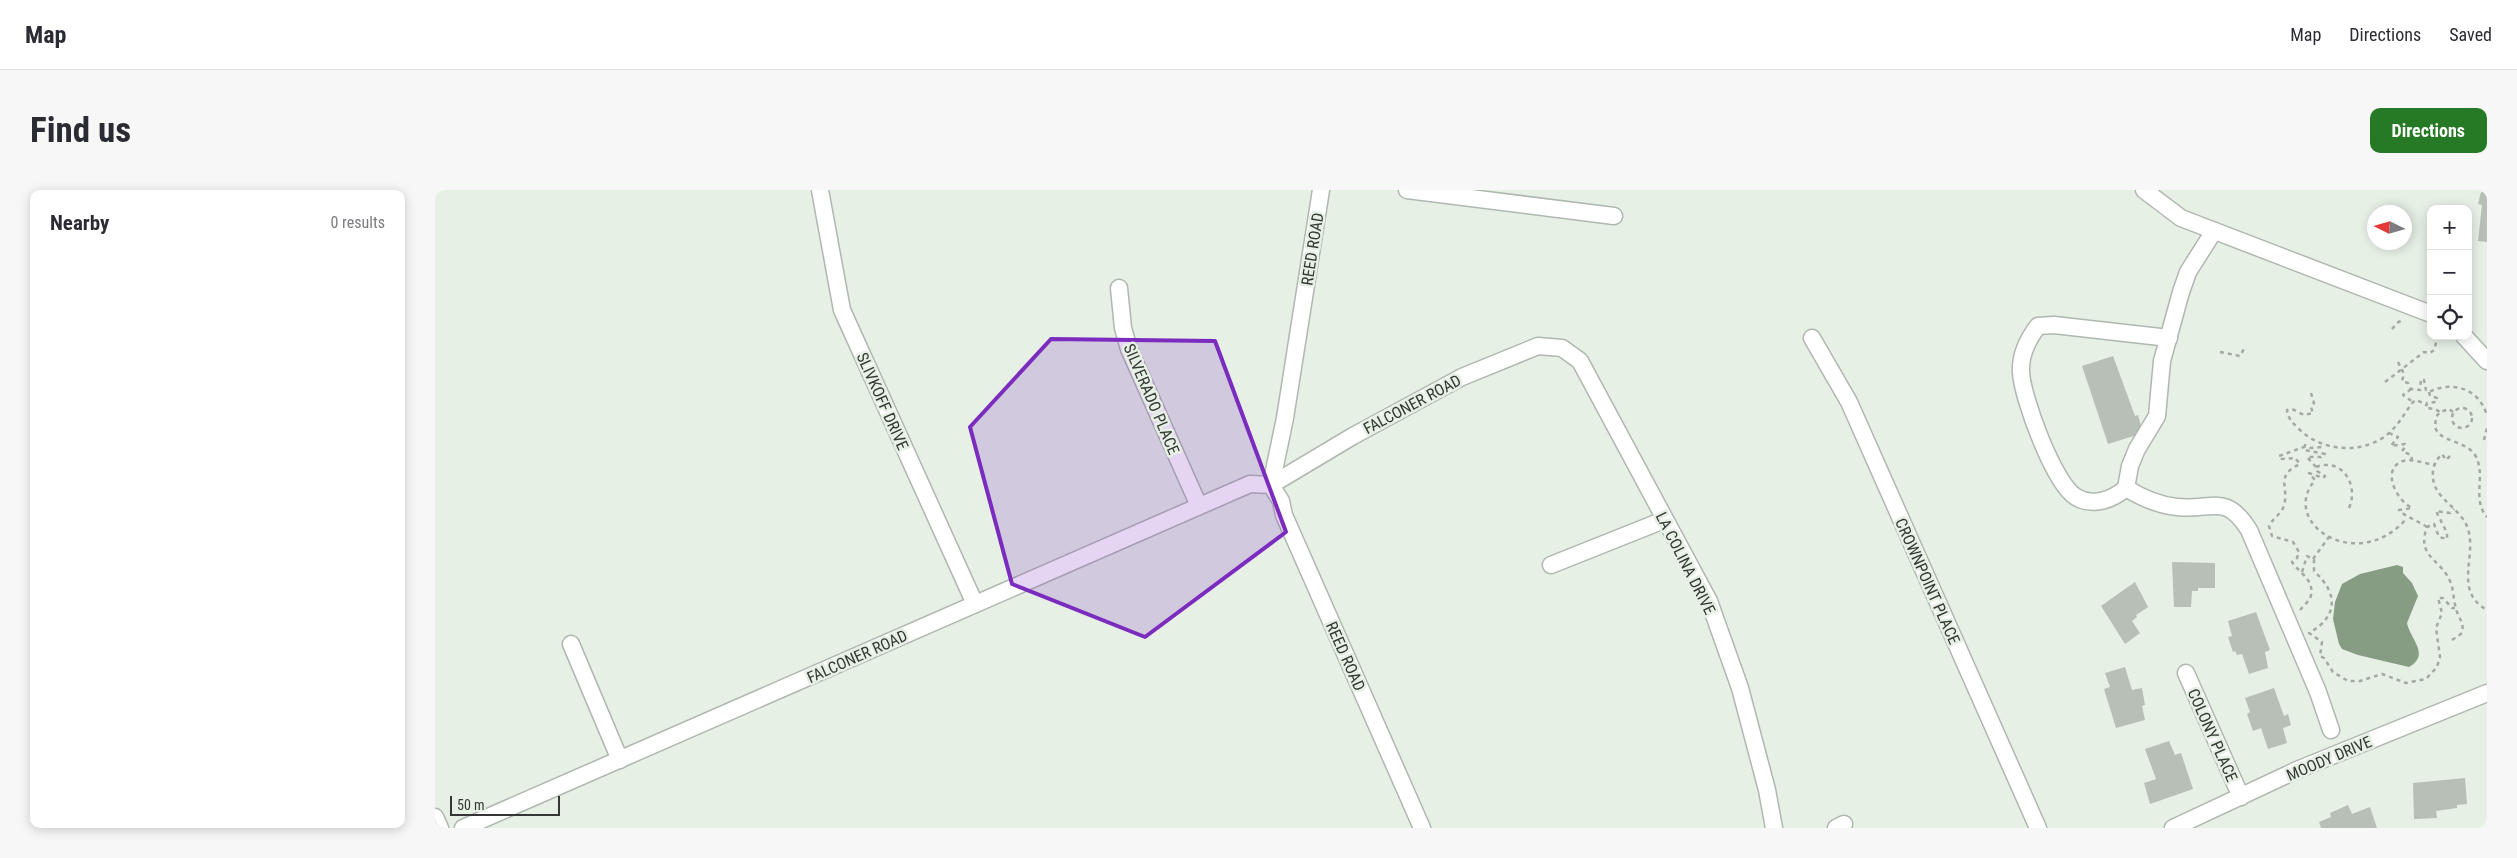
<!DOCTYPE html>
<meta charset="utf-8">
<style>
body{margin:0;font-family:"Roboto Condensed",sans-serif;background:#f7f7f7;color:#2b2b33}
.controls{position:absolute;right:15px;top:15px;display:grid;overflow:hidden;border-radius:10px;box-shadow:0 2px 12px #0003}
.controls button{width:45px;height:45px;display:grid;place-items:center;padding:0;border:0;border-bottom:1px solid #e1e1e2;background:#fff;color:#2b2b33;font:25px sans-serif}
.compass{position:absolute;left:1932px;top:15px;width:45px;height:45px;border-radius:50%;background:#fff;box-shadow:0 2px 12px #0003;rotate:275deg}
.scale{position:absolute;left:15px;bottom:12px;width:110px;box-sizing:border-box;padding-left:5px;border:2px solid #343733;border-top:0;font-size:14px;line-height:18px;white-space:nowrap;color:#343733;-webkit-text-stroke:4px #e6f0e5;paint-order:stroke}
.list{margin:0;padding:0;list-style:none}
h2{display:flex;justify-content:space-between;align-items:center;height:65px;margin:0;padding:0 20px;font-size:21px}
h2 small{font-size:16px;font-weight:400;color:#7c7c81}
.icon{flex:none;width:28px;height:28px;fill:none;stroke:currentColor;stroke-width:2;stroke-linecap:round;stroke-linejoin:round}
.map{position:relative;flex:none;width:2052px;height:638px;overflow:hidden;border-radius:10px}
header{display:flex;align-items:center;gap:30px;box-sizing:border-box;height:70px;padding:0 25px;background:#fff;border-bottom:1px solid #e1e1e2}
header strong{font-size:24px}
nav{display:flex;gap:28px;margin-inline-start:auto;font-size:18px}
.intro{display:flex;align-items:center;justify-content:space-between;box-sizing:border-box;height:120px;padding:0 30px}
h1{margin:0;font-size:35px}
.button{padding:12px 22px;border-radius:10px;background:#277a25;color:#fff;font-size:18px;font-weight:700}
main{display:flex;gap:30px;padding:0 30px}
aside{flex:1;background:#fff;border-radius:10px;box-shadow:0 2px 12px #0003}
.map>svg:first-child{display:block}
.water{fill:#869c83}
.building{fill:#b7bfb6}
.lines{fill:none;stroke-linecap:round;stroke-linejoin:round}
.minor-casing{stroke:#afb8af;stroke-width:19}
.path{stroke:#a2aaa1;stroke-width:2.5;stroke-dasharray:4 4;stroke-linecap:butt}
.minor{stroke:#fff;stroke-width:16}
.marked{fill:#7b2cbf;fill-opacity:0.2;stroke:#7b2cbf;stroke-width:4;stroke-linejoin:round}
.labels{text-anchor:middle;stroke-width:5;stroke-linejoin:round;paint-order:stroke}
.street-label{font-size:16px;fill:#343733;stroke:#e6f0e5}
</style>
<header>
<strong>Map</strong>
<nav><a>Map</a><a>Directions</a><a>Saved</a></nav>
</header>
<div class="intro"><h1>Find us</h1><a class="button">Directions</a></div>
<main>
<aside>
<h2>Nearby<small>0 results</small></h2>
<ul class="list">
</ul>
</aside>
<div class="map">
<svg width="2052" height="638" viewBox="0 0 2052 638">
<rect width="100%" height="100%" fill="#e6f0e5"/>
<path class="water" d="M 1962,375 L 1968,377 L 1968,383 L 1977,393 L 1983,406 L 1972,433 C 1975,449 1996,465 1974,477 L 1923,465 L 1907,459 L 1904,454 L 1898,429 L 1900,412 L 1907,394 L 1925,384 Z"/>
<g class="building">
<path d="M 2046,2 L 2052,3 L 2052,52 L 2043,51 L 2047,15 L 2043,14 Z"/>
<path d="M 1678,166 L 1700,226 L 1703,225 L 1708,243 L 1673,254 L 1647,176 Z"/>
<path d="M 1737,372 L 1780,373 L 1780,398 L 1763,398 L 1763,401 L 1757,401 L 1756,417 L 1739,417 Z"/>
<path d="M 1700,392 L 1713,417 L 1701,425 L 1702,427 L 1697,431 L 1705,443 L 1690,454 L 1666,416 Z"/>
<path d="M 1821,422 L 1835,460 L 1830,462 L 1833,478 L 1814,484 L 1807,464 L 1802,465 L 1800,461 L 1798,462 L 1793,447 L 1797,446 L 1793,431 Z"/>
<path d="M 1690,477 L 1697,500 L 1707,498 L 1710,515 L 1707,516 L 1710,530 L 1681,538 L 1669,499 L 1675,497 L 1670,483 Z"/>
<path d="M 1839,498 L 1849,526 L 1853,524 L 1856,535 L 1848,538 L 1852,553 L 1833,559 L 1826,538 L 1818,541 L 1812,524 L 1815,522 L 1810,508 Z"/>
<path d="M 1734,551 L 1740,565 L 1746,563 L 1758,599 L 1715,614 L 1709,593 L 1721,589 L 1710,559 Z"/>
<path d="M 2030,588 L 2032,614 L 2022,615 L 2022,618 L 2001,621 L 2002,628 L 1979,629 L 1978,593 Z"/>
<path d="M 1913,615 L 1917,624 L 1935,617 L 1942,638 L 1886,638 L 1884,632 L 1896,627 L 1895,623 Z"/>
</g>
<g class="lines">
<g class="minor-casing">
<g id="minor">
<path d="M 385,0 L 407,120 L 540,414"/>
<path d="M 972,0 L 1179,26"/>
<path d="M 1709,0 L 1746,28 L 1996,124"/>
<path d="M 1779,41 L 1753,82 L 1746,102 L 1727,171 L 1722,226 L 1702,259 L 1695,276 L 1691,298 C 1707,308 1722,315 1742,317 C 1777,321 1790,302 1814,340 L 1883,502 L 1896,540"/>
<path d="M 684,98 L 688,138 L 694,159 L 764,316"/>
<path d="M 2029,146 L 2052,171"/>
<path d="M 1377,148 L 1414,212 L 1603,638"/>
<path d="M 836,295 L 918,246 L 1027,187 L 1103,156 L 1127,158 L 1145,171 L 1274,411 L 1305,498 L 1332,600 L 1339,638"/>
<path d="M 836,295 L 850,228 L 886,0"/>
<path d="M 1691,298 C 1677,310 1658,317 1641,307 C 1619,294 1587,207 1586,182 C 1585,164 1593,149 1603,136 L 1619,135 L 1734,148"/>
<path d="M 1116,375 L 1229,330"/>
<path d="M 136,454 L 185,570"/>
<path d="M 1751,483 L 1806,607"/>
<path d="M 0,627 L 5,638"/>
<path d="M 28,638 L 815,294 L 836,295 L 846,311 L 849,325 L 987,638"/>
<path d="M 1401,638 L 1409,634"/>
<path d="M 1738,638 L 1862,580 L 2052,503"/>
</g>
</g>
<g class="path">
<path d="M 1957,139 L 1962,133 L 1969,129"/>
<path d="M 1785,162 L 1805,166 L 1810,157"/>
<path d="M 1963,172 L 1969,184 L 1967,191 L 1973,193 L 1976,199 L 1985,200 L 1986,189 L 1989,190 L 1991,200 L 1994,202 C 2018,190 2045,199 2052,226"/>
<path d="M 1950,192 L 1989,162 L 1995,163 L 1999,160 L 2003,146"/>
<path d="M 1976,199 L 1968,205 L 1978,212"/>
<path d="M 1994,202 L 1995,206 L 2002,208 L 2001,212 L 1992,213 L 1991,218 L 2000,219 L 2005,222"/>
<path d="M 1876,203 L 1879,213 L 1876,217 L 1878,223 L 1869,225 L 1857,219 L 1852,220 C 1853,229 1858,233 1864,239 C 1885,260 1920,264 1946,249 C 1961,240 1968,225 1978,212 L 1982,210 L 1991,215"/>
<circle cx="2027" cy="228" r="10"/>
<path d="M 2018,222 L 2014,219 L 2005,222 L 2001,227 L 2000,237 C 2005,253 2029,249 2040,265 C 2052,285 2036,309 2052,327"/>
<path d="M 1954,243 L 1963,247 L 1956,256 L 1970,254 L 1971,256 L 1967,261 L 1976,265 L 1977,270"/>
<path d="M 2049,250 L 2052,238"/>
<path d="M 2015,266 L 2011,270 L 2007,264 C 2002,269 1999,274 1998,281 C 1995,309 2025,315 2033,339 C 2042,367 2018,401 2052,420"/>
<path d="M 1881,277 L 1872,267 L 1886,267 L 1890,264 L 1869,260 L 1870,255 L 1876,258 L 1887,257 L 1888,254"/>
<path d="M 1914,318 C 1924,296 1908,267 1881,277 L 1882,281 L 1890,286 L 1888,288 L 1874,283 L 1880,290 C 1843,334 1924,385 1972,328"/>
<path d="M 1992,337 C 1982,330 1972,328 1964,320 L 1977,318 C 1962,311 1945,279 1968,271 C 1977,268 1991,274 1999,275"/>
<path d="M 1878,369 L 1894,347"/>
<path d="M 1867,382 L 1872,366 L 1879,370 L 1879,381 C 1903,403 1904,426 1874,443 L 1887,452 L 1885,466 L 1889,468 L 1898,482 L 1913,491 L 1925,491 L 1947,484 L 1971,493 L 1991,489 L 2002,477 L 2005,467 L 2001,438 L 2007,423 L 2003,408 L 2008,408 L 2017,418 L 2020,418"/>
<path d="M 1865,420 L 1875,409 C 1881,390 1866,385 1857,372 L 1862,368 L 1864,362 L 1858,352 L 1837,346 L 1834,336 C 1837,329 1845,325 1848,318 C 1856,299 1838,286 1865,274 L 1860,268 L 1845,269 L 1844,266 L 1869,257"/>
<path d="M 2017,450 L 2026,444 C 2031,433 2023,429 2021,418 C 2018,409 2019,400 2015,391 C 2005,368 1981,367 1992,337 L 1999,334 L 2004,347 L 2012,349 L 2012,343 L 2001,321 L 2015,323 L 2019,319"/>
</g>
<use href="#minor" class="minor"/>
</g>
<path class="marked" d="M 616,149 L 780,151 L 851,342 L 710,447 L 577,394 L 535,237 Z"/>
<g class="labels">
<g class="street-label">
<text transform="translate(877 59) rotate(-81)" y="6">REED ROAD</text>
<text transform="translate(717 209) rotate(67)" y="6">SILVERADO PLACE</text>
<text transform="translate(448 211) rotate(66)" y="6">SLIVKOFF DRIVE</text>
<text transform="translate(977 214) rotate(-28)" y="6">FALCONER ROAD</text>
<text transform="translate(1251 373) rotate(63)" y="6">LA COLINA DRIVE</text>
<text transform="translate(1493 391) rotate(66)" y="6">CROWNPOINT PLACE</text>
<text transform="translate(422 466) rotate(-24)" y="6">FALCONER ROAD</text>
<text transform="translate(911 466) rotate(66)" y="6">REED ROAD</text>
<text transform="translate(1778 545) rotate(66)" y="6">COLONY PLACE</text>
<text transform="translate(1894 568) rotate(-23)" y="6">MOODY DRIVE</text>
</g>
</g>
</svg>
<div class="controls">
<button>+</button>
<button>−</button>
<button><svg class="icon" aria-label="locate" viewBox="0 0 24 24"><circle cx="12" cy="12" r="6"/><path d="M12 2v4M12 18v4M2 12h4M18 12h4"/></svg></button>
</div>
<svg class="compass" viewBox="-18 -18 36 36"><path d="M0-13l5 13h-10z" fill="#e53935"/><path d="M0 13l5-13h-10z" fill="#7c7c81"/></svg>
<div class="scale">50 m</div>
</div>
</main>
